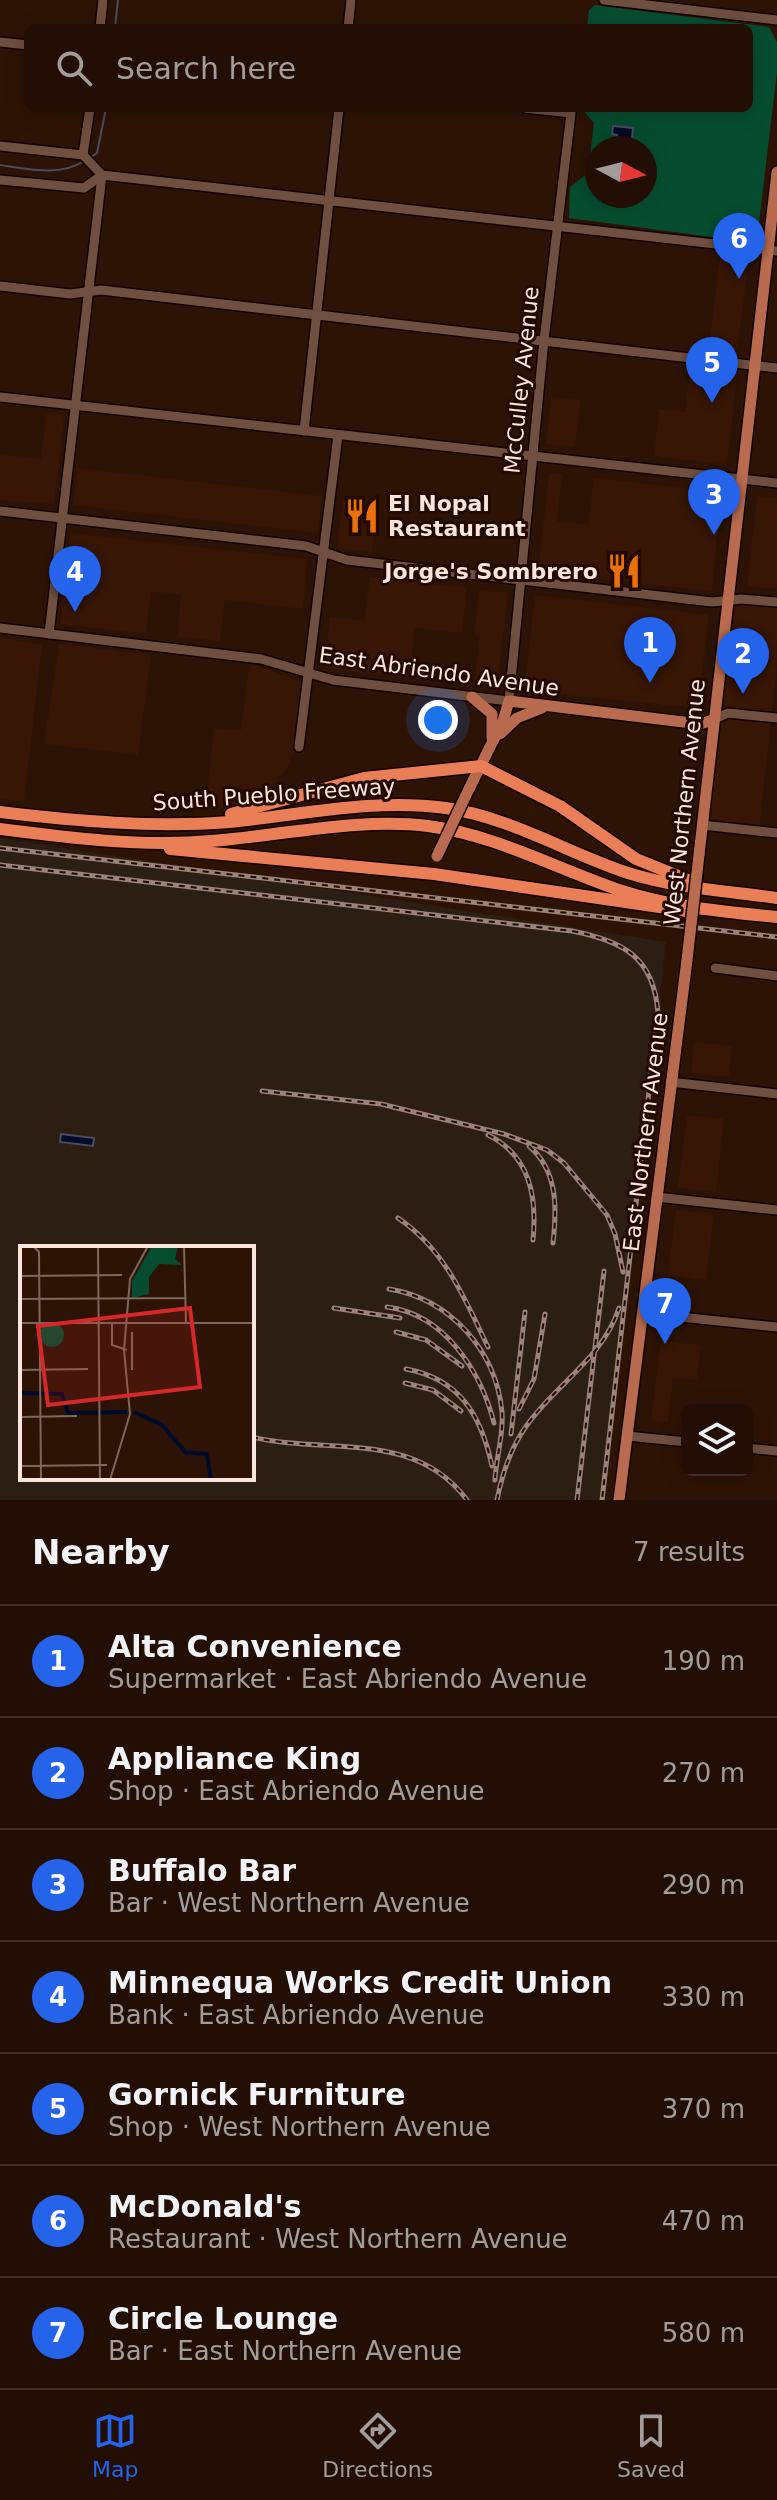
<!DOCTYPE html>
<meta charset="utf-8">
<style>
body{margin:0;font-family:"DejaVu Sans",sans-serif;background:#2e1c13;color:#f1f3f6}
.controls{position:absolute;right:24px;bottom:24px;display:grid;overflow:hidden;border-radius:12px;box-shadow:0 4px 20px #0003}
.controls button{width:72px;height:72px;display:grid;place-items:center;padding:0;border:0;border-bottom:2px solid #3f2e26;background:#220e04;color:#f1f3f6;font:40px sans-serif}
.compass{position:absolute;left:585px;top:136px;width:72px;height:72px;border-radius:50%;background:#220e04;box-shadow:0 4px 20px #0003;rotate:97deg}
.you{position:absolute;left:438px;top:720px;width:28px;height:28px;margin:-20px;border:6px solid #fff;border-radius:50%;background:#1a73e8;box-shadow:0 0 0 12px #1a73e833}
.badge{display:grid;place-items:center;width:52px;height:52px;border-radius:50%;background:#2563eb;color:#fff;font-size:26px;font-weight:700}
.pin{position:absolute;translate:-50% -66px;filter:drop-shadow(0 2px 4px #0008)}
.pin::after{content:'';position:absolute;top:42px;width:28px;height:24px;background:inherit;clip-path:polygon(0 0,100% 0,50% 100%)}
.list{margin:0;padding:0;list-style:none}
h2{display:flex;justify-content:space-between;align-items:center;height:104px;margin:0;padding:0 32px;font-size:34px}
h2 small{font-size:26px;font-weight:400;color:#a29c9a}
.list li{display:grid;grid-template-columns:52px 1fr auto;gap:24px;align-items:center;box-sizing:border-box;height:112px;padding:0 32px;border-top:2px solid #3f2e26}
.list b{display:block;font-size:30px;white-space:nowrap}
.list p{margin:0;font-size:26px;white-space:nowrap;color:#a29c9a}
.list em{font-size:26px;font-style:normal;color:#a29c9a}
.icon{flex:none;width:44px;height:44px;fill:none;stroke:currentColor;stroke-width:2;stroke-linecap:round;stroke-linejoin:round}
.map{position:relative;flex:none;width:777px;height:1500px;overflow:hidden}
.search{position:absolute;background:#220e04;box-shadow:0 4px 20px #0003;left:24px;right:24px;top:24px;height:88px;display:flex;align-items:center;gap:20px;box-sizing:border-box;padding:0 28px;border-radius:12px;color:#a29c9a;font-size:30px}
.sheet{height:888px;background:#220e04}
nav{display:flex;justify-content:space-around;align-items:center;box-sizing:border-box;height:112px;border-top:2px solid #3f2e26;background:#220e04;font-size:22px;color:#a29c9a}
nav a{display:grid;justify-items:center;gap:4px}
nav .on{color:#2563eb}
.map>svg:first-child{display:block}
.built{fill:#371605}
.industrial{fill:#2d1e13;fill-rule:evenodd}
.green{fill:#064d30;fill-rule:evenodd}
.water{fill:#000a2a;stroke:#4b4c5f;stroke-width:2}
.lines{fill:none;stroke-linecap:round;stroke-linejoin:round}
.stream{stroke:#4b4c5f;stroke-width:2}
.minor-casing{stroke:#140100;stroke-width:12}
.major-casing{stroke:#140100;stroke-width:14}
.highway-casing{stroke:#140100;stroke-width:15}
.minor{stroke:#6f4f40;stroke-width:9}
.major{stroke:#b86b4e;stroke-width:11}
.highway{stroke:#e97e57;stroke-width:12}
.rail-casing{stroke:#9a8378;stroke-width:5}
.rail{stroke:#230900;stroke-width:2;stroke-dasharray:6;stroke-linecap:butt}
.major-bridge-casing{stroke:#140100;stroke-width:14;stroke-linecap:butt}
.major-bridge{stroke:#b86b4e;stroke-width:11}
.labels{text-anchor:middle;stroke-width:6;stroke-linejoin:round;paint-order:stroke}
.street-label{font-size:22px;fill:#f9e5dc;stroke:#230900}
.poi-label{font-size:22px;font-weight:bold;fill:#f9e5dc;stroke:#230900;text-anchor:start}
.inset-river{fill:none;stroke:#000a2a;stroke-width:4}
.inset-road{fill:none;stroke:#7f675b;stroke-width:2}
.view{fill:#d62828;fill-opacity:0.15;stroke:#d62828;stroke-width:4}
.inset-edge{fill:none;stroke:#f9e5dc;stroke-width:4}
</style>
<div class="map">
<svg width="777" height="1500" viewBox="0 0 777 1500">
<rect width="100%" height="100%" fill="#2d1305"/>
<g class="built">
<path d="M 720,257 L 749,260 L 737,351 L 709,347 Z"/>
<path d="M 690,369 L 737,374 L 727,465 L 654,456 L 659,409 L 685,412 Z"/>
<path d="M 551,397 L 581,400 L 575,447 L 546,444 Z"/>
<path d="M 52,413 L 63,414 L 64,421 L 54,504 L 0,500 L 0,454 L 41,459 L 46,415 Z"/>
<path d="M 77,468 L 322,496 L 318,533 L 73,505 Z"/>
<path d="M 549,473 L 562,474 L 557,521 L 588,525 L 594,478 L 721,492 L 712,589 L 709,591 L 538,572 Z"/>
<path d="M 757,496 L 777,498 L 777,589 L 747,586 Z"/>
<path d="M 343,500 L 377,504 L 372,552 L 337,548 Z"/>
<path d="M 70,533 L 307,559 L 303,609 L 225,600 L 220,641 L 177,637 L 181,595 L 151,591 L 146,634 L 60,624 Z"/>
<path d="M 370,577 L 467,588 L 462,633 L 415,628 L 409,678 L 324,668 L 330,617 L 364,621 Z"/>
<path d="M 479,590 L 508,593 L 497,688 L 474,685 L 480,636 L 474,635 Z"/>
<path d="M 535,595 L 709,615 L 698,708 L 524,691 Z"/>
<path d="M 736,600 L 777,602 L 777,666 L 759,831 L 709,826 Z"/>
<path d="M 0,638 L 42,645 L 24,802 L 0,799 Z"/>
<path d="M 59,644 L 151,655 L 138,755 L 44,744 Z"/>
<path d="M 255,665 L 303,682 L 294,751 L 288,767 L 264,796 L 251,802 L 205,810 L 214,728 L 241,730 L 249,666 Z"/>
<path d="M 694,1042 L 732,1046 L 729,1077 L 691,1073 Z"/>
<path d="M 687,1115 L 724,1119 L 716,1192 L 678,1188 Z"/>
<path d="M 676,1210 L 714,1214 L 706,1280 L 668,1275 Z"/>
<path d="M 661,1341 L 701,1345 L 697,1380 L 673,1378 L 668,1422 L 651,1420 Z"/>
</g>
<path class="industrial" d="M 0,838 L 666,942 L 605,1500 L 0,1500 ZM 22,1248 L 252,1248 L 252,1478 L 22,1478 Z"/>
<path class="green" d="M 595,5 L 769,27 L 777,42 L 777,72 L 758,231 L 749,242 L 569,218 L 570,187 L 588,173 L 594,123 L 581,108 L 749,108 L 749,28 L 587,28 L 589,10 ZM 597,148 L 645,148 L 645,196 L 597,196 Z"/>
<g class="water">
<path d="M 613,126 L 633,128 L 631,148 L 615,148 L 617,135 L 612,134 Z"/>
<path d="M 61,1134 L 94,1138 L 93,1146 L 60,1142 Z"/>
</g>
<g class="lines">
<g class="stream">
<path d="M 115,28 L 118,0"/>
<path d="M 90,158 L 97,153 L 106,108"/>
<path d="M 0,165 C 27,169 60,177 84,161"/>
</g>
<g class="minor-casing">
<g id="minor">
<path d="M 604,0 L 777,20"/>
<path d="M 100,28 L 103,0"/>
<path d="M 348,28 L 351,0"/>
<path d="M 0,42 L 28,45"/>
<path d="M 0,146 L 83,155"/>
<path d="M 83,155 L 90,108"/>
<path d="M 0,180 L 84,188 L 102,175 L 777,251"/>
<path d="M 0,286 L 70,294 L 101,290 L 777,368"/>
<path d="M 0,397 L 777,483"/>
<path d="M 304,431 L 339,108"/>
<path d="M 0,511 L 306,546 L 347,560 L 712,602 L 741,599 L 777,602"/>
<path d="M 0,628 L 261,659 L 333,680 L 509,701 L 544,340 L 571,113 L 525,108"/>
<path d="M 49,634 L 102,175 L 83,155"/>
<path d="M 713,720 L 728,713 L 777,718"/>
<path d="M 299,747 L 338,435"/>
<path d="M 702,825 L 777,833"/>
<path d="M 715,968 L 777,976"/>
<path d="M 670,1082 L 777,1094"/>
<path d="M 656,1197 L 777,1210"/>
<path d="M 642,1313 L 777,1327"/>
<path d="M 627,1436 L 687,1442"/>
<path d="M 747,1448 L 777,1451"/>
</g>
</g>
<g class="major-casing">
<g id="major">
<path d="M 472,697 L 492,714 L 492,738"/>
<path d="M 500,734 L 517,718 L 542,708"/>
<path d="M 469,789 L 503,721 L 509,701 L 700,724 L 713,720"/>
<path d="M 699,855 L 777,172"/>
<path d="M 619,1500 L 687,960"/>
</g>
</g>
<g class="highway-casing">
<g id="highway">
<path d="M 0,812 C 76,821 153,828 229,822 C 302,815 373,798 446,808 C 509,817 568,853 628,873 C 676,888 727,891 777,898"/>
<path d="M 231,814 L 364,778 L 481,766 L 560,806 L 636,859 L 688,880"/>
<path d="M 0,829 C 70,838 140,847 211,841 C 279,836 360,817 428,826 C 496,835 557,869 622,891 C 671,907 726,912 777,917"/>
<path d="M 170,849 L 434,874 L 687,911"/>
</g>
</g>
<use href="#minor" class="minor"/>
<use href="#major" class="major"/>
<use href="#highway" class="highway"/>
<g class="rail-casing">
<g id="rail">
<path d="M 0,848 L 777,937"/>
<path d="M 0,865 L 572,931 C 623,941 654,957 658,1013 L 602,1500"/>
<path d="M 262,1091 L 381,1104 L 504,1134 L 547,1150 L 564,1163 L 607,1215 L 615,1234 L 623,1272"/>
<path d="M 488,1135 C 531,1156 537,1198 533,1240"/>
<path d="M 529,1146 C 558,1171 557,1208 553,1243"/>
<path d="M 398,1218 C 445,1250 464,1297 488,1347"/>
<path d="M 389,1289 C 450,1299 496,1350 502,1412 C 504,1433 496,1458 495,1480"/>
<path d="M 387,1307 C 445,1314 481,1372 494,1423"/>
<path d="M 334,1308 L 400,1318"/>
<path d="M 396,1332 L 426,1340 L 462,1366"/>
<path d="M 406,1369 C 460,1379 481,1415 492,1466"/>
<path d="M 405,1383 L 433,1390 L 461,1411"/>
<path d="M 519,1409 L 534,1379 L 545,1314"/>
<path d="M 511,1434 L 525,1312"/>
<path d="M 252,1437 C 328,1455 414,1429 467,1500"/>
<path d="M 497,1500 C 502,1474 511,1447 527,1425 C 557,1383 603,1358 619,1308"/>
<path d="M 577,1500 L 604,1271"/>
</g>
</g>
<use href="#rail" class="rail"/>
<g class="major-bridge-casing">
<g id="major-bridge">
<path d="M 437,856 L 469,789"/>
<path d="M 687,960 L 699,855"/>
</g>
</g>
<use href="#major-bridge" class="major-bridge"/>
</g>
<defs>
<g id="restaurant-bare" transform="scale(2.76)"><path d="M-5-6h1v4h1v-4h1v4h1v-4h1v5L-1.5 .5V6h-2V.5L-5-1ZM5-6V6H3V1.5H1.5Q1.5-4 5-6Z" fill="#e8710a" stroke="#230900" stroke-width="2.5" paint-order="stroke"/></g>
</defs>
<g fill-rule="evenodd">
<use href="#restaurant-bare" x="362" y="516"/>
<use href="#restaurant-bare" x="624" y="571"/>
</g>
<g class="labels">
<g class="street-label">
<text transform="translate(521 380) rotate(-84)" y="8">McCulley Avenue</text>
<text transform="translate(439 671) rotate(8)" y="8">East Abriendo Avenue</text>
<text transform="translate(274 794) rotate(-4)" y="8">South Pueblo Freeway</text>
<text transform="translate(684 802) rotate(-84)" y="8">West Northern Avenue</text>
<text transform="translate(645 1132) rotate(-83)" y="8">East Northern Avenue</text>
</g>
<g class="poi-label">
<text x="388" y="511">El Nopal<tspan x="388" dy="25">Restaurant</tspan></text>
<text x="598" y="579" text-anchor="end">Jorge's Sombrero</text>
</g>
</g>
<g transform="translate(20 1246)">
<rect width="234" height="234" fill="#2d1305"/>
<path d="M 132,0 L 158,0 L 155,13 L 162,19 L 139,18 L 129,31 L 129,48 L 112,52 L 112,35 ZM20 89a12 12 0 1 1 24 0a12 12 0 1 1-24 0Z" fill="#064d30"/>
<path class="inset-river" d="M 0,147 L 42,148 L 48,167 L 107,166M 114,166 L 142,179 L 165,206 L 187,208 L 191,234"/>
<path class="inset-road" d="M 13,0 L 19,6 L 21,234M 78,0 L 80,234M 164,0 L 166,78M 0,30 L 102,29M 0,53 L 165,52M 0,77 L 234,77M 92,78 L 92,99 L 107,104M 112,86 L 112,124M 0,124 L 68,123M 0,171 L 57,170M 0,220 L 87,219M 90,234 L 110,168 L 104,104 L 110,33 L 128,0"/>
<path class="view" d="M 170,62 L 180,141 L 28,159 L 18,80 Z"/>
<rect width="234" height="234" class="inset-edge"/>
</g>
</svg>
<div class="controls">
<button><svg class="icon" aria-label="layers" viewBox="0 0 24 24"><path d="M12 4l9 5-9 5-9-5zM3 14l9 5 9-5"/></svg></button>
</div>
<svg class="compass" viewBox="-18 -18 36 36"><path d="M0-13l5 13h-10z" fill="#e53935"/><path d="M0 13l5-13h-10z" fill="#a29c9a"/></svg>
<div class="you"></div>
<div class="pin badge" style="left:650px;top:683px">1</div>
<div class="pin badge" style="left:743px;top:694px">2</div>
<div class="pin badge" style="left:714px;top:535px">3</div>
<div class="pin badge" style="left:75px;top:612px">4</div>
<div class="pin badge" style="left:712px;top:403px">5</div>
<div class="pin badge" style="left:739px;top:279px">6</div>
<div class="pin badge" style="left:665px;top:1344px">7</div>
<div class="search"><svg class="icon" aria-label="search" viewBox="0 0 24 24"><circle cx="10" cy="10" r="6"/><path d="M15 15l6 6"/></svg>Search here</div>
</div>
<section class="sheet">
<h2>Nearby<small>7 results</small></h2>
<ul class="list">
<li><span class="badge">1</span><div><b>Alta Convenience</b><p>Supermarket · East Abriendo Avenue</p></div><em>190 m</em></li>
<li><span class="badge">2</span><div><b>Appliance King</b><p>Shop · East Abriendo Avenue</p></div><em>270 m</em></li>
<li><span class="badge">3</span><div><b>Buffalo Bar</b><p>Bar · West Northern Avenue</p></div><em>290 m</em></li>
<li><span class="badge">4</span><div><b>Minnequa Works Credit Union</b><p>Bank · East Abriendo Avenue</p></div><em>330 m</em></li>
<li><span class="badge">5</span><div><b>Gornick Furniture</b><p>Shop · West Northern Avenue</p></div><em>370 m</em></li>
<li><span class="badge">6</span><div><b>McDonald's</b><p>Restaurant · West Northern Avenue</p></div><em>470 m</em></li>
<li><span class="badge">7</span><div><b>Circle Lounge</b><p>Bar · East Northern Avenue</p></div><em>580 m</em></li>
</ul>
</section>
<nav>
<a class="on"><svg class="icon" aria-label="map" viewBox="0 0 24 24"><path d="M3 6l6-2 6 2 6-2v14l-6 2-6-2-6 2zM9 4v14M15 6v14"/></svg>Map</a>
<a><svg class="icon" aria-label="directions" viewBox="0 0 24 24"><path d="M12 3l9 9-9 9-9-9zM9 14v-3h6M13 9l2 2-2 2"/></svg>Directions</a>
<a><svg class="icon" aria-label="saved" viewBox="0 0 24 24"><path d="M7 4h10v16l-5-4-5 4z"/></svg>Saved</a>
</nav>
